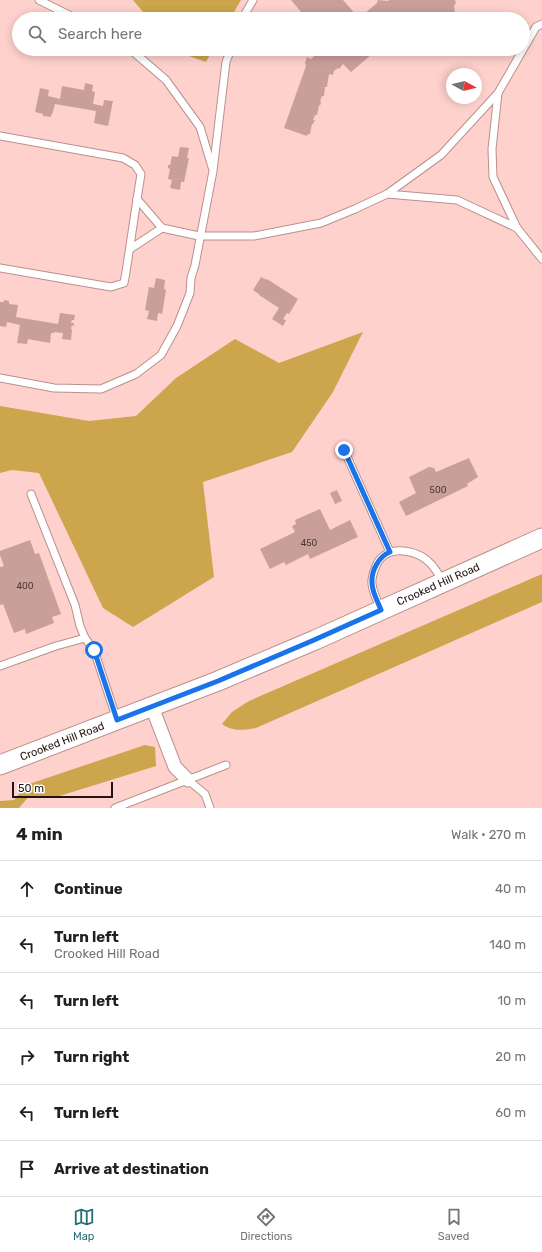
<!DOCTYPE html>
<meta charset="utf-8">
<style>
body{margin:0;font-family:Rubik,sans-serif;background:#f2f2f2;color:#202124}
.compass{position:absolute;left:446px;top:68px;width:36px;height:36px;border-radius:50%;background:#fff;box-shadow:0 2px 10px #0003;rotate:98deg}
.scale{position:absolute;left:12px;bottom:10px;width:101px;box-sizing:border-box;padding-left:4px;border:2px solid #221312;border-top:0;font-size:11px;line-height:14px;white-space:nowrap;color:#221312;-webkit-text-stroke:3px #fefefe;paint-order:stroke}
.stop{position:absolute;width:12px;height:12px;margin:-9px;border:3px solid #1a73e8;border-radius:50%;background:#fff}
.stop.end{background:#1a73e8;border-color:#fff;box-shadow:0 1px 4px #0008}
.list{margin:0;padding:0;list-style:none}
h2{display:flex;justify-content:space-between;align-items:center;height:52px;margin:0;padding:0 16px;font-size:17px}
h2 small{font-size:13px;font-weight:400;color:#757577}
.list li{display:grid;grid-template-columns:26px 1fr auto;gap:12px;align-items:center;box-sizing:border-box;height:56px;padding:0 16px;border-top:1px solid #e0e0e0}
.list b{display:block;font-size:15px;white-space:nowrap}
.list p{margin:0;font-size:13px;white-space:nowrap;color:#757577}
.list em{font-size:13px;font-style:normal;color:#757577}
.icon{flex:none;width:22px;height:22px;fill:none;stroke:currentColor;stroke-width:2;stroke-linecap:round;stroke-linejoin:round}
.map{position:relative;flex:none;width:542px;height:808px;overflow:hidden}
.search{position:absolute;background:#fff;box-shadow:0 2px 10px #0003;left:12px;right:12px;top:12px;height:44px;display:flex;align-items:center;gap:10px;box-sizing:border-box;padding:0 14px;border-radius:22px;color:#757577;font-size:15px}
.sheet{height:388px;background:#fff}
nav{display:flex;justify-content:space-around;align-items:center;box-sizing:border-box;height:56px;border-top:1px solid #e0e0e0;background:#fff;font-size:11px;color:#757577}
nav a{display:grid;justify-items:center;gap:2px}
nav .on{color:#246e76}
.map>svg:first-child{display:block}
.forest{fill:#cca54d}
.building{fill:#c99f9a}
.lines{fill:none;stroke-linecap:round;stroke-linejoin:round}
.lane-casing{stroke:#ba908c;stroke-width:9}
.street-casing{stroke:#ba908c;stroke-width:15}
.secondary-casing{stroke:#ba908c;stroke-width:21}
.lane{stroke:#fff;stroke-width:7}
.street{stroke:#fff;stroke-width:13}
.secondary{stroke:#fff;stroke-width:19}
.route{stroke:#1a73e8;stroke-width:5}
.labels{text-anchor:middle;stroke-width:3;stroke-linejoin:round;paint-order:stroke}
.number-label{font-size:9px;fill:#4c3634}
.street-label{font-size:11px;fill:#221312;stroke:#fefefe}
</style>
<div class="map">
<svg width="542" height="808" viewBox="0 0 542 808">
<rect width="100%" height="100%" fill="#fed1cc"/>
<g class="forest">
<path d="M 133,0 L 241,0 L 230,19 L 149,19 Z"/>
<path d="M 181,49 L 213,49 L 206,62 L 189,56 Z"/>
<path d="M 363,332 L 333,392 L 292,452 L 203,482 L 214,577 L 133,627 L 103,608 L 39,473 L 12,470 L 0,473 L 0,406 L 89,421 L 136,416 L 176,378 L 235,339 L 279,363 Z"/>
<path d="M 542,574 L 542,602 L 256,728 C 243,730 233,732 222,724 L 232,712 L 249,701 Z"/>
<path d="M 145,745 L 155,747 L 156,766 L 53,798 L 29,796 L 19,808 L 0,808 L 0,801 L 14,800 L 26,785 Z"/>
</g>
<g class="building">
<path d="M 291,0 L 343,0 L 359,18 L 377,3 L 378,0 L 388,1 L 389,0 L 455,0 L 456,4 L 454,5 L 455,13 L 423,19 L 307,19 Z"/>
<path d="M 322,49 L 378,49 L 351,72 L 343,64 L 339,69 L 338,68 L 334,71 L 333,75 L 329,74 L 327,87 L 325,87 L 324,96 L 322,96 L 320,101 L 321,102 L 320,106 L 319,105 L 317,115 L 315,115 L 313,120 L 315,120 L 313,124 L 312,124 L 310,134 L 308,134 L 307,136 L 284,128 L 306,66 L 305,63 L 307,57 L 311,59 Z"/>
<path d="M 85,83 L 93,85 L 92,91 L 95,92 L 93,104 L 103,106 L 104,100 L 113,101 L 108,126 L 94,123 L 96,111 L 55,104 L 52,115 L 51,114 L 51,117 L 43,116 L 43,114 L 35,112 L 40,88 L 49,90 L 48,96 L 60,99 L 62,86 L 84,90 Z"/>
<path d="M 180,147 L 189,148 L 187,158 L 189,158 L 184,182 L 181,182 L 180,190 L 170,188 L 172,180 L 168,179 L 170,169 L 168,168 L 168,165 L 170,165 L 172,156 L 178,157 Z"/>
<path d="M 261,277 L 267,280 L 267,279 L 298,299 L 289,314 L 287,313 L 283,319 L 286,320 L 283,326 L 272,319 L 279,308 L 259,295 L 259,294 L 253,290 Z"/>
<path d="M 156,278 L 165,280 L 164,289 L 166,290 L 162,314 L 158,313 L 157,321 L 147,319 L 149,311 L 145,310 L 149,287 L 154,288 Z"/>
<path d="M 4,300 L 9,301 L 9,304 L 18,305 L 16,317 L 58,324 L 60,313 L 75,315 L 74,320 L 72,320 L 71,323 L 74,323 L 74,326 L 72,325 L 71,329 L 72,330 L 71,340 L 62,339 L 63,333 L 54,332 L 54,333 L 51,333 L 50,343 L 28,339 L 27,344 L 17,343 L 20,325 L 7,322 L 6,327 L 0,326 L 0,302 L 4,302 Z"/>
<path d="M 469,458 L 478,477 L 467,484 L 468,486 L 406,516 L 399,502 L 416,493 L 409,477 L 429,467 L 434,468 L 436,472 Z"/>
<path d="M 337,490 L 342,501 L 335,504 L 330,493 Z"/>
<path d="M 320,509 L 330,530 L 350,520 L 358,537 L 310,559 L 308,554 L 286,565 L 284,562 L 270,569 L 260,549 L 295,532 L 292,526 L 296,524 L 295,520 Z"/>
<path d="M 30,540 L 35,554 L 39,553 L 61,614 L 52,617 L 54,623 L 26,634 L 25,629 L 14,633 L 3,604 L 0,605 L 0,567 L 4,566 L 0,555 L 0,551 Z"/>
</g>
<g class="lines">
<g class="lane-casing">
<g id="lane">
<path d="M 39,0 L 77,19"/>
<path d="M 242,19 L 253,0"/>
<path d="M 542,24 L 536,27 L 498,93 L 492,149 L 493,177 L 517,228 L 542,259"/>
<path d="M 130,49 L 166,80 L 200,127 L 212,167"/>
<path d="M 0,136 L 123,158 L 135,165 L 141,174 L 137,199 L 126,272 L 124,283 L 111,287 L 0,268"/>
<path d="M 387,194 L 457,200 L 517,228"/>
<path d="M 137,199 L 162,228 L 199,236 L 254,236 L 321,223 L 355,209 L 387,194 L 441,155 L 498,93"/>
<path d="M 130,249 L 162,228"/>
<path d="M 0,378 L 54,388 L 101,389 L 136,374 L 161,355 L 177,326 L 190,293 L 191,278 L 195,265 L 213,171 L 226,62 L 231,49"/>
<path d="M 344,450 L 390,552"/>
<path d="M 31,494 L 75,605 L 80,626 L 85,638"/>
<path d="M 381,610 C 378,602 373,593 372,584 C 371,578 374,571 376,566 C 377,563 379,560 381,558 C 394,545 419,551 431,564 C 436,569 439,576 443,582"/>
<path d="M 0,666 L 56,646 L 85,638 L 94,650 L 117,720"/>
<path d="M 188,780 L 205,794 L 210,808"/>
<path d="M 115,808 L 226,765"/>
</g>
</g>
<g class="street-casing">
<path id="street" d="M 152,707 L 175,767 L 188,780"/>
</g>
<g class="secondary-casing">
<path id="secondary" d="M 0,765 L 218,681 L 315,640 L 542,538"/>
</g>
<use href="#lane" class="lane"/>
<use href="#street" class="street"/>
<use href="#secondary" class="secondary"/>
</g>
<g class="lines">
<path class="route" d="M 94,650 L 117,720 L 218,681 L 314,640 L 381,610 C 378,602 372,592 372,583 C 371,571 379,556 390,552 L 344,450"/>
</g>
<g class="labels">
<g class="number-label">
<text x="438" y="493">500</text>
<text x="309" y="546">450</text>
<text x="25" y="589">400</text>
</g>
<g class="street-label">
<text transform="translate(438 584) rotate(-24)" y="4">Crooked Hill Road</text>
<text transform="translate(62 741) rotate(-21)" y="4">Crooked Hill Road</text>
</g>
</g>
</svg>
<svg class="compass" viewBox="-18 -18 36 36"><path d="M0-13l5 13h-10z" fill="#e53935"/><path d="M0 13l5-13h-10z" fill="#757577"/></svg>
<div class="scale">50 m</div>
<div class="stop" style="left:94px;top:650px"></div>
<div class="stop end" style="left:344px;top:450px"></div>
<div class="search"><svg class="icon" aria-label="search" viewBox="0 0 24 24"><circle cx="10" cy="10" r="6"/><path d="M15 15l6 6"/></svg>Search here</div>
</div>
<section class="sheet">
<h2>4 min<small>Walk · 270 m</small></h2>
<ul class="list">
<li><svg class="icon" aria-label="ahead" viewBox="0 0 24 24"><path d="M12 20V5M6 11l6-6 6 6"/></svg><div><b>Continue</b></div><em>40 m</em></li>
<li><svg class="icon" aria-label="left" viewBox="0 0 24 24"><path d="M17 20v-9H6M10 6l-5 5 5 5"/></svg><div><b>Turn left</b><p>Crooked Hill Road</p></div><em>140 m</em></li>
<li><svg class="icon" aria-label="left" viewBox="0 0 24 24"><path d="M17 20v-9H6M10 6l-5 5 5 5"/></svg><div><b>Turn left</b></div><em>10 m</em></li>
<li><svg class="icon" aria-label="right" viewBox="0 0 24 24"><path d="M7 20v-9h11M14 6l5 5-5 5"/></svg><div><b>Turn right</b></div><em>20 m</em></li>
<li><svg class="icon" aria-label="left" viewBox="0 0 24 24"><path d="M17 20v-9H6M10 6l-5 5 5 5"/></svg><div><b>Turn left</b></div><em>60 m</em></li>
<li><svg class="icon" aria-label="arrive" viewBox="0 0 24 24"><path d="M6 21V4h12l-3 4 3 4H6"/></svg><div><b>Arrive at destination</b></div></li>
</ul>
</section>
<nav>
<a class="on"><svg class="icon" aria-label="map" viewBox="0 0 24 24"><path d="M3 6l6-2 6 2 6-2v14l-6 2-6-2-6 2zM9 4v14M15 6v14"/></svg>Map</a>
<a><svg class="icon" aria-label="directions" viewBox="0 0 24 24"><path d="M12 3l9 9-9 9-9-9zM9 14v-3h6M13 9l2 2-2 2"/></svg>Directions</a>
<a><svg class="icon" aria-label="saved" viewBox="0 0 24 24"><path d="M7 4h10v16l-5-4-5 4z"/></svg>Saved</a>
</nav>
